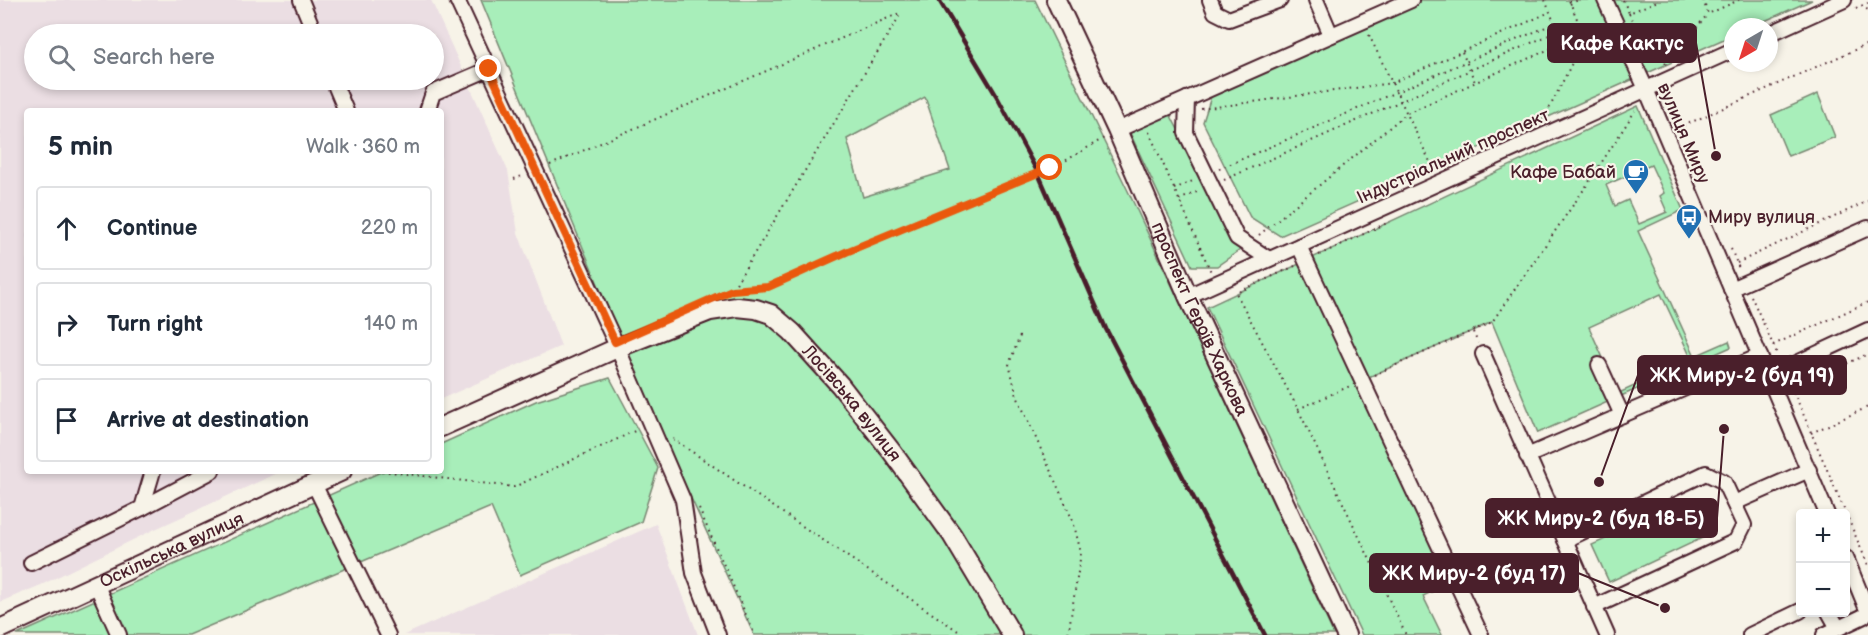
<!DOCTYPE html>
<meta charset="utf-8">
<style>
body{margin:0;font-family:"Balsamiq Sans",sans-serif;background:#f2f2f3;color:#1f2937}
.controls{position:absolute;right:18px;bottom:18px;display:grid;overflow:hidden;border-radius:6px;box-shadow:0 3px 9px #0003}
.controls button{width:54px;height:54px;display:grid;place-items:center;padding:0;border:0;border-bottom:2px solid #e0e1e3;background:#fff;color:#1f2937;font:30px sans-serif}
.compass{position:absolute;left:1724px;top:18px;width:54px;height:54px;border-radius:50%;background:#fff;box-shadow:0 3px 9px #0003;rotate:219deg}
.stop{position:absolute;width:18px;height:18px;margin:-14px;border:4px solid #ea580c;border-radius:50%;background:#fff}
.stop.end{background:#ea580c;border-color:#fff;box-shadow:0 2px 6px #0008}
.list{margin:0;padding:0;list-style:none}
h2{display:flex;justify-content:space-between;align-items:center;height:78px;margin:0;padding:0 24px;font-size:26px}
h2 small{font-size:20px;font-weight:400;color:#747a83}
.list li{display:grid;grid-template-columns:39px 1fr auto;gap:18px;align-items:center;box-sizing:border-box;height:84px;margin:0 12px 12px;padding:0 12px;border:2px solid #e0e1e3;border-radius:6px}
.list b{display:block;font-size:22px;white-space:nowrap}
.list em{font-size:20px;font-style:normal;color:#747a83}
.icon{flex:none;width:33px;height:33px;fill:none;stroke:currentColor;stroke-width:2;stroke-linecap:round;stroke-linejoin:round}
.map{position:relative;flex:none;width:1868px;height:635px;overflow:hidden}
.search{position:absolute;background:#fff;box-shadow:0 3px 9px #0003;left:24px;top:24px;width:420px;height:66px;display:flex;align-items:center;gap:15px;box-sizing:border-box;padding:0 21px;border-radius:33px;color:#747a83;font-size:22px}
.panel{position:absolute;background:#fff;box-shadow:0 3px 9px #0003;left:24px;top:108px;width:420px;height:366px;border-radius:6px}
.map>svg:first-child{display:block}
.built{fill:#ebdee3;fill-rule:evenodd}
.green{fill:#a8eeba;stroke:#798672;stroke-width:1.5;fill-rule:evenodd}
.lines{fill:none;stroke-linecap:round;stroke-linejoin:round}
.minor-casing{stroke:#4a1f2b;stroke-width:18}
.major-casing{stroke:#4a1f2b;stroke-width:22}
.path{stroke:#4a1f2b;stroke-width:2;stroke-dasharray:1.5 4.5;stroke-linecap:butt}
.minor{stroke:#f7f3e8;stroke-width:14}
.major{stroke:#f7f3e8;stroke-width:18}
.rail{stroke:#4a1f2b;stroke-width:4.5}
.route{stroke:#ea580c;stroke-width:8}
.labels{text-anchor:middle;stroke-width:4.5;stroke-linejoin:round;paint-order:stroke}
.street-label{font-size:18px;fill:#4a1f2b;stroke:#f7f3e8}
.poi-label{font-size:18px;fill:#4a1f2b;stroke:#f7f3e8;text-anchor:end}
.leader{fill:none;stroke:#4a1f2b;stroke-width:2}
.callout-dot{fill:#4a1f2b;stroke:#f7f3e8;stroke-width:2}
.callout{fill:#4a1f2b;stroke:#4a1f2b;stroke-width:2}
.callout-label{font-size:20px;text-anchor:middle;font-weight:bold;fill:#fff}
</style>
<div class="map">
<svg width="1868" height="635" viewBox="0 0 1868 635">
<rect width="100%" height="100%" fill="#f7f3e8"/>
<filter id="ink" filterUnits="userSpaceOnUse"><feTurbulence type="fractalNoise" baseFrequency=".0167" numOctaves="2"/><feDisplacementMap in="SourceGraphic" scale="12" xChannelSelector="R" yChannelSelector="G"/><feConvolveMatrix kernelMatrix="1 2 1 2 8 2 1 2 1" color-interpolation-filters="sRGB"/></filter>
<g filter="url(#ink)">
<g class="built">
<path d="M 0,0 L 431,0 L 508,171 L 518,233 L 561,346 L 441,399 L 441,111 L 27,111 L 27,471 L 282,471 L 153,530 L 41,585 L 0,602 ZM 34,34 L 434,34 L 434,80 L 34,80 Z"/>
<path d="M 656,524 L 698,635 L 404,635 Z"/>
</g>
<g class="green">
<path d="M 481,0 L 1035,0 L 1129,193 L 1334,635 L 754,635 L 644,396 ZM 925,97 L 950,170 L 863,197 L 847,139 Z"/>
<path d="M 1402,0 L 1812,0 L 1751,27 L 1733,27 L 1733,35 L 1280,236 L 1250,217 L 1203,122 L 1214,87 Z"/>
<path d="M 1818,94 L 1835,137 L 1788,156 L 1771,115 Z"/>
<path d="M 1638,106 L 1683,210 L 1638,231 L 1695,356 L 1729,341 L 1731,347 L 1538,433 L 1492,322 L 1362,380 L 1455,581 L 1423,596 L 1442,635 L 1362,635 L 1207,307 ZM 1651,165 L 1664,193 L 1660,196 L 1667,212 L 1639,224 L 1628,200 L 1615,206 L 1606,185 ZM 1661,294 L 1692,360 L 1619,393 L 1589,327 Z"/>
<path d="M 1170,114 L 1240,250 L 1217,266 L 1192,266 L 1130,133 Z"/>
<path d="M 610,378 L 658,468 L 641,522 L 520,575 L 491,507 L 188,635 L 17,635 L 383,471 L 441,471 L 441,444 L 536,401 Z"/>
<path d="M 1696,498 L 1713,533 L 1609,582 L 1592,545 Z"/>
</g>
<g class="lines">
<g class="minor-casing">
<g id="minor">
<path d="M 301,0 L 315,34"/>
<path d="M 457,0 L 615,342 L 683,500 L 694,573 L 718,635"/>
<path d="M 1210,0 L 1215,12 L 1229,19 L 1280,0"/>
<path d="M 1316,0 L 1331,35"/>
<path d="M 1605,0 L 1646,89 L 1827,514"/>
<path d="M 1769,34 L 1844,0"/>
<path d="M 333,80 L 346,111"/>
<path d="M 1187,99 L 1186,133 L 1237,238 L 1269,259"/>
<path d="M 427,111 L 433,93 L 489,69"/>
<path d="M 1117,130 L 1411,0"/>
<path d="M 1299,246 L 1481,635"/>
<path d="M 1731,289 L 1868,228"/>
<path d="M 1188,296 L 1733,50"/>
<path d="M 1483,354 L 1607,635"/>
<path d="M 1599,365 L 1622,415"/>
<path d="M 1769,376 L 1868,330"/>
<path d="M 1527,456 L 1760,356"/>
<path d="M 314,484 L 388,635"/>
<path d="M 1734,503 L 1809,470"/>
<path d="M 142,508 L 212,471"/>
<path d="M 1565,540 L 1706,473 L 1724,482 L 1744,525 L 1736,541 L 1594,607"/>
<path d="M 1846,558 L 1868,612"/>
<path d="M 31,563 L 142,508 L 153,471"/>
<path d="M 96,584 L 119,635"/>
<path d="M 1829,612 L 1838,628"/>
<path d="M 1750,635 L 1800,611"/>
<path d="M 1824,635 L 1864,616"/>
</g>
</g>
<g class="major-casing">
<g id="major">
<path id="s1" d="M 1056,0 L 1117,130 L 1188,296 L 1346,635"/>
<path id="s2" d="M 441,427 L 617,348 L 710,311 L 737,307 L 756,309 L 771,314 L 792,332 L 840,385 L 892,452 L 952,535 L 1012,635"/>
<path id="s3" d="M 0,629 L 342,471"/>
</g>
</g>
<g class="path">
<path d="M 1545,0 L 1568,56 L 1589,47 L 1569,0"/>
<path d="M 1623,0 L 1629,13 L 1660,0"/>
<path d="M 1703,0 L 1708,14 L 1739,0"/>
<path d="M 1570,4 L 1578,0"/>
<path d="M 1861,6 L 1868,10"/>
<path d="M 1856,8 L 1868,3"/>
<path d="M 1629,13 L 1640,40"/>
<path d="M 1369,35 L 1434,170"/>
<path d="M 1583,35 L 1602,26"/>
<path d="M 1462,52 L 1475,82"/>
<path d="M 1665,64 L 1708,14"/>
<path d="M 1201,109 L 1392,83 L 1550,12"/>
<path d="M 1544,119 L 1578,51"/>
<path d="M 1678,128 L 1868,44"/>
<path d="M 1149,132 L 1211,272"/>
<path d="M 550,165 L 902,12"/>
<path d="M 1219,169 L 1555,23"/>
<path d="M 514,179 L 522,176"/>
<path d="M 1224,180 L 1558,31"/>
<path d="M 1174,189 L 1195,180"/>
<path d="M 1179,200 L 1199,191"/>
<path d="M 1259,235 L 1407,113 L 1563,43"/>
<path d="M 1731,249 L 1740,271"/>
<path d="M 1319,255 L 1387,223"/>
<path d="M 1737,263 L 1868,201"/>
<path d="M 1295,266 L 1236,293 L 1298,409 L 1406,635"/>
<path d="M 732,290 L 768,287 L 978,197 L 1033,176 L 1060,164 L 1104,138"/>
<path d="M 728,291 L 732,290 L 902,12"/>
<path d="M 1751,296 L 1778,356"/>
<path d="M 1473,332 L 1478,343"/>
<path d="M 1020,336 L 1009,364 L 1017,396 L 1073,521 L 1081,553 L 1068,635"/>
<path d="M 1773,345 L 1868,302"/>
<path d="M 1374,375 L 1492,322 L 1587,185 L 1635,111"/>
<path d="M 1789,381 L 1868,565"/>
<path d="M 1792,388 L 1868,354"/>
<path d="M 1298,409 L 1350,386"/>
<path d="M 1811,433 L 1868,407"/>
<path d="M 673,439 L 964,635"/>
<path d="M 382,471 L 514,487 L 637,430"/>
<path d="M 699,509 L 755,635"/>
</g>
<use href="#minor" class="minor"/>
<use href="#major" class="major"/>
<path class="rail" d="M 939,0 L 996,95 L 1038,173 L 1106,329 L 1265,635"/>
</g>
</g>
<g class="lines" filter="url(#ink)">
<path class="route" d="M 489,69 L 615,342 L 732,290 L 768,287 L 846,252 L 1050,168"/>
</g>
<defs>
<g id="cafe-pin" transform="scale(1.35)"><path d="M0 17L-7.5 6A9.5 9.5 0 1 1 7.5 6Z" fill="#1f6fb2" stroke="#f7f3e8"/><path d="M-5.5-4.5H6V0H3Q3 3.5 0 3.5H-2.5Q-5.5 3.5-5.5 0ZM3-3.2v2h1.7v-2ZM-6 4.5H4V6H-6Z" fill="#fff"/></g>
<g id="bus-pin" transform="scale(1.35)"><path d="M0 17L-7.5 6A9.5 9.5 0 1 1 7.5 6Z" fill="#1f6fb2" stroke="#f7f3e8"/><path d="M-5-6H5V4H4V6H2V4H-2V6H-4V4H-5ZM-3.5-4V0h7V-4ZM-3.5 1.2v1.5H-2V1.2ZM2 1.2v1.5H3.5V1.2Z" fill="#fff"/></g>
</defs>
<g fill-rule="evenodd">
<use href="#cafe-pin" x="1636" y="172"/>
<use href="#bus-pin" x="1689" y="217"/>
</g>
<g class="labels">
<g class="street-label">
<text transform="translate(1684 133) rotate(67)" y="6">вулиця Миру</text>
<text transform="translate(1453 156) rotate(-24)" y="6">Індустріальний проспект</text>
<text dy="6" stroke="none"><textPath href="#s1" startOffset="350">проспект Героїв Харкова</textPath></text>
<text dy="6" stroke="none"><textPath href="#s2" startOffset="476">Лосівська вулиця</textPath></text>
<text dy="6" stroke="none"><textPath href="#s3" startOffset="189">Оскільська вулиця</textPath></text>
</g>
<g class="poi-label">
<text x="1616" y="178">Кафе Бабай</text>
<text x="1708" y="223" text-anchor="start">Миру вулиця</text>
</g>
</g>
<path class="leader" d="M1716 156L1696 43M1599 482L1638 375M1724 429L1717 518M1665 608L1578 573"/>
<g class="callout-dot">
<circle cx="1716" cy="156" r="6"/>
<circle cx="1599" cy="482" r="6"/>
<circle cx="1724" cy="429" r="6"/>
<circle cx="1665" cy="608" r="6"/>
</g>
<g class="callout">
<rect x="1548" y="24" width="148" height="38" rx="6"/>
<rect x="1638" y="356" width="208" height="38" rx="6"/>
<rect x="1486" y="499" width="231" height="38" rx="6"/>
<rect x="1370" y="554" width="208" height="38" rx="6"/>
</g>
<g class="callout-label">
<text x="1622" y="50">Кафе Кактус</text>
<text x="1742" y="382">ЖК Миру-2 (буд 19)</text>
<text x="1601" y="525">ЖК Миру-2 (буд 18-Б)</text>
<text x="1474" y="580">ЖК Миру-2 (буд 17)</text>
</g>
</svg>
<div class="controls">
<button>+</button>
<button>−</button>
</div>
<svg class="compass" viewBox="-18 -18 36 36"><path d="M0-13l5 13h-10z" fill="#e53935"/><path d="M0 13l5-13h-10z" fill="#747a83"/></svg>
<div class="stop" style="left:1050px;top:168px"></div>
<div class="stop end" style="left:489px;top:69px"></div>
<div class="search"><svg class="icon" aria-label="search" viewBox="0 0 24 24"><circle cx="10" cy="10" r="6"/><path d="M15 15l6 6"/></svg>Search here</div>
<section class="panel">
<h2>5 min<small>Walk · 360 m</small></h2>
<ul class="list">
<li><svg class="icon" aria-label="ahead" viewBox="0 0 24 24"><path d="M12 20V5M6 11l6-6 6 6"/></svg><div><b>Continue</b></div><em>220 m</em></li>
<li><svg class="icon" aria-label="right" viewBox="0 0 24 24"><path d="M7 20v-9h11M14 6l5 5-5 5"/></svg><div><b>Turn right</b></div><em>140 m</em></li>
<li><svg class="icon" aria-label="arrive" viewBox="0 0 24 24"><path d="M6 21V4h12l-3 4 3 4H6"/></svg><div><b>Arrive at destination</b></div></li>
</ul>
</section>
</div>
